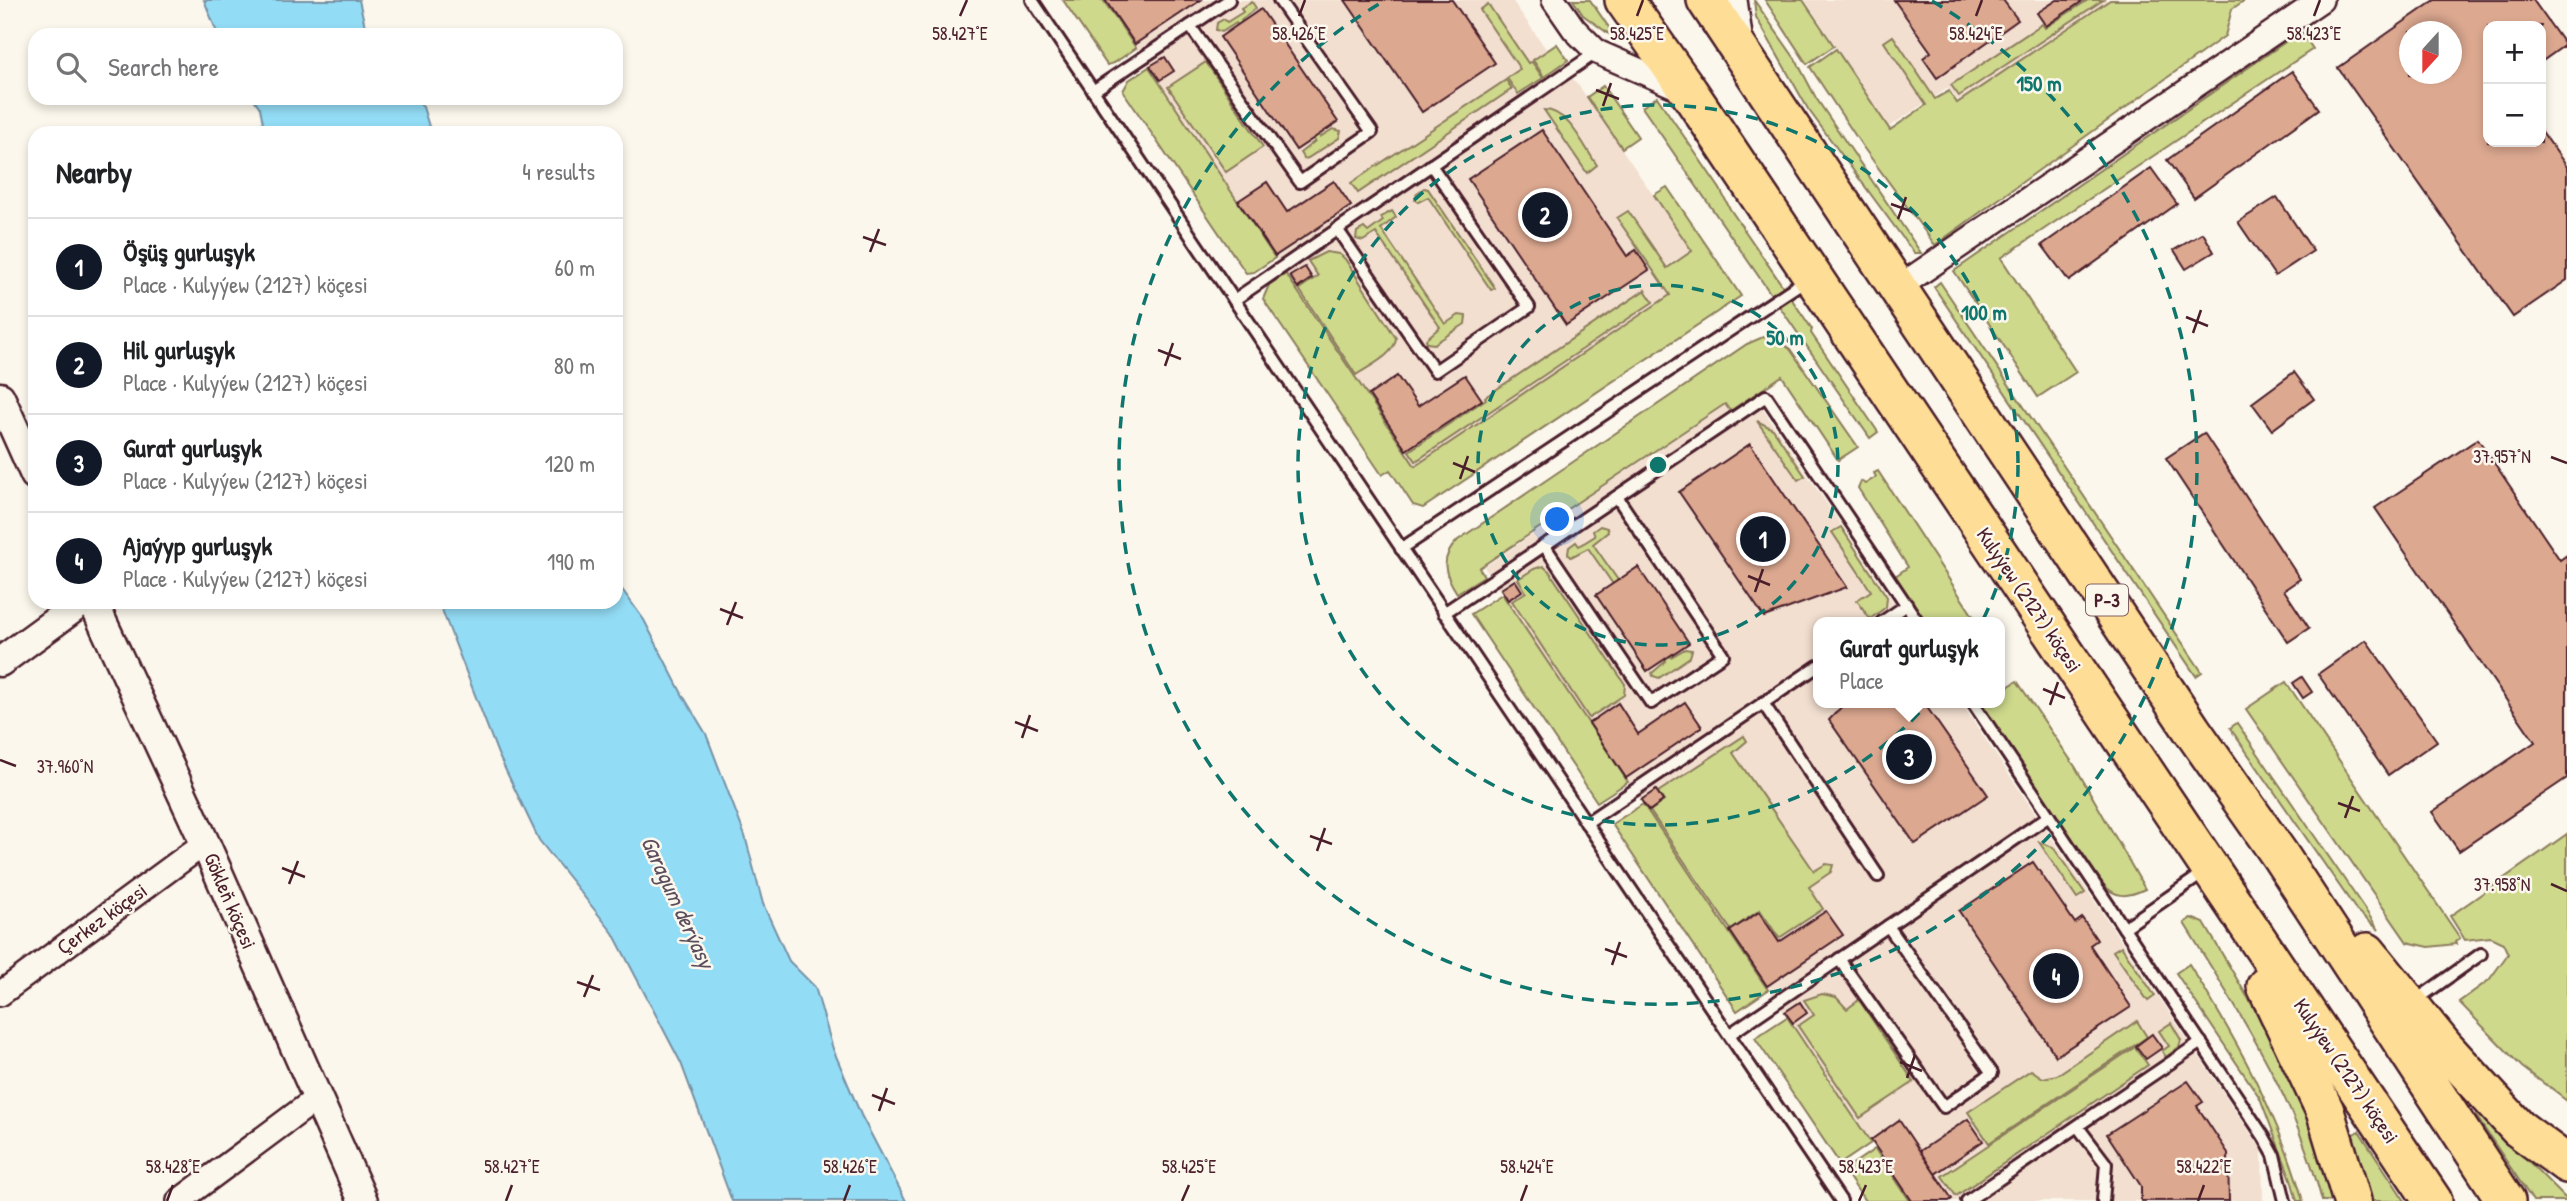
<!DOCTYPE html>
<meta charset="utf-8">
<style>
body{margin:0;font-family:"Patrick Hand",sans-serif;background:#f6f6f6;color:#202124}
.controls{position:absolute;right:21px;top:21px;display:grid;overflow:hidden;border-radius:14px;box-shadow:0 4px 10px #0003}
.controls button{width:63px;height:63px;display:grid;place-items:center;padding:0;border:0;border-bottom:2px solid #e0e0e0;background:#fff;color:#202124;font:35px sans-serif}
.compass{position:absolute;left:2399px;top:21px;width:63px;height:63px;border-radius:50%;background:#fff;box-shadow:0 4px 10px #0003;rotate:201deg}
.you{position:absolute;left:1558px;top:520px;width:24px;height:24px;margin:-18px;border:5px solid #fff;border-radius:50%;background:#1a73e8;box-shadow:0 0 0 10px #1a73e833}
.badge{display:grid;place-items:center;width:46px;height:46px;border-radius:50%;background:#111827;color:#fff;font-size:23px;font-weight:700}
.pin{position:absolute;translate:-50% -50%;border:4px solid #fff;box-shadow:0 2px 7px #0006}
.popup{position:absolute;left:1813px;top:617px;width:192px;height:91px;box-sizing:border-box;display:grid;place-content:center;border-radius:14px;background:#fff;filter:drop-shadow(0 2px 5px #0005);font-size:23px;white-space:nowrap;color:#757577}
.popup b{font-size:26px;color:#202124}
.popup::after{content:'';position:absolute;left:50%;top:100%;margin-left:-14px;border:14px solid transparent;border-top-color:#fff}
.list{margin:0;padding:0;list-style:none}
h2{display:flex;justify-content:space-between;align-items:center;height:91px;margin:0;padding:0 28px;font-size:30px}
h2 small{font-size:23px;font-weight:400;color:#757577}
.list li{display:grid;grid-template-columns:46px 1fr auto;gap:21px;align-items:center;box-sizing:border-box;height:98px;padding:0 28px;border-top:2px solid #e0e0e0}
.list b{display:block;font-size:26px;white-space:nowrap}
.list p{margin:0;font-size:23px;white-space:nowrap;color:#757577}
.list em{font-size:23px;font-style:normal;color:#757577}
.icon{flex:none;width:38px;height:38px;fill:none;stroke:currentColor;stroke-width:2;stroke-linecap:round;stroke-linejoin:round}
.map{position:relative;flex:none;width:2567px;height:1201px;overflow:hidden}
.search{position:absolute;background:#fff;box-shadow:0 4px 10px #0003;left:28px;top:28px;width:595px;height:77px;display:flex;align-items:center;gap:18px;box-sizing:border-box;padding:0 24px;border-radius:21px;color:#757577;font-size:26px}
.panel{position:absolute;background:#fff;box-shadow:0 4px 10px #0003;left:28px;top:126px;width:595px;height:483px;border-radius:21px}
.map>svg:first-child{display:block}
.built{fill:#f2dfd0}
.green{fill:#ced98c;stroke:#8c7c5c;stroke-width:2}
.water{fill:#93dcf5;stroke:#7690a4;stroke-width:2}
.building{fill:#dca890;stroke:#4a1f2b;stroke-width:2;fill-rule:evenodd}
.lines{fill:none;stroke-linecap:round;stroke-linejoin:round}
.service-casing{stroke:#4a1f2b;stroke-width:16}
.minor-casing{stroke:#4a1f2b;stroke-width:28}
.tertiary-casing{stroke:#4a1f2b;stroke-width:33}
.trunk-casing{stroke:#4a1f2b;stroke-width:42}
.service{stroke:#fbf7ec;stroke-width:10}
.minor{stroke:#fbf7ec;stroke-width:23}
.tertiary{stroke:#fbf7ec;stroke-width:28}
.trunk{stroke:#fedd96;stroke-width:37}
.ticks{fill:none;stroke:#4a1f2b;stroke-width:2.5}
.ring{fill:none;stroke:#0f766e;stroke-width:3.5;stroke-dasharray:12 9}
.labels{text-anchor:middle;stroke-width:5;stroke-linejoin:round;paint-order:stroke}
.shield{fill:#fbf7ec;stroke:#7f6065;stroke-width:2}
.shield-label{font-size:19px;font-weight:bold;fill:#4a1f2b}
.street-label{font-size:21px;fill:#4a1f2b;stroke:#fbf7ec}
.water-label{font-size:23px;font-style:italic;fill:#5c4e5e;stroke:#fbf7ec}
.ticks-label{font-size:18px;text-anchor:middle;fill:#4a1f2b;stroke:#fbf7ec;stroke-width:5;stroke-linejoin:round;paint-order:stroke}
.centre{fill:#0f766e;stroke:#fbf7ec;stroke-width:3.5}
.ring-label{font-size:21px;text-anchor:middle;font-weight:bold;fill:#0f766e;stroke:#fbf7ec;stroke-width:5;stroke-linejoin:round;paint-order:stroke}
</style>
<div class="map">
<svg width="2567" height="1201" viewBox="0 0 2567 1201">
<rect width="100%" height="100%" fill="#fbf7ec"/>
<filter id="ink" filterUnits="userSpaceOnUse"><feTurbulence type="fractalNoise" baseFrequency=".0143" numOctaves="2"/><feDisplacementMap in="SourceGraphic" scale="14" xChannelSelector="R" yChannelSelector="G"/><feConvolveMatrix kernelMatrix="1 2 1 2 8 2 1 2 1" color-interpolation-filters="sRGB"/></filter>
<g filter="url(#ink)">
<g class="built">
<path d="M 1104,0 L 1512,0 L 1546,49 L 1579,86 L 1691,251 L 1654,274 L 1669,295 L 1415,465 Z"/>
<path d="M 1805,0 L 2109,0 L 1958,101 L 1948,88 L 1889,127 Z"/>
<path d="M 1754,396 L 1907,622 L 1818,622 L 1818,703 L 1961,703 L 2262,1150 L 2263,1201 L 1911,1201 L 1484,567 L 1725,405 L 1730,411 Z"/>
</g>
<g class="green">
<path d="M 1063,0 L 1103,0 L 1136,48 L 1114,63 L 1107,65 Z"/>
<path d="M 1573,0 L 1590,0 L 1612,32 L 1609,34 L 1583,15 Z"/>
<path d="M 1754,0 L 1796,60 L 1816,98 L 1921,253 L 1914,253 L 1808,109 L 1756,17 Z"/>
<path d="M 1765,0 L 1803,0 L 1834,46 L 1807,64 Z"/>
<path d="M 2088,0 L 2103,0 L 1959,96 L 1951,85 L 2042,24 L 2045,28 Z"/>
<path d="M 2110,0 L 2245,0 L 2232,9 L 2225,36 L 1935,245 L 1863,147 L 1810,67 L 1836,49 L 1890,130 L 1926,105 L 1884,42 L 1893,36 L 1935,99 L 1949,91 L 1957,103 Z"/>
<path d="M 1252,2 L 1256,8 L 1241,20 L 1320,137 L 1333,129 L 1341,131 L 1339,138 L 1308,158 L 1304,159 L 1300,153 L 1315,141 L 1236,23 L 1222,32 L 1216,30 L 1217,23 L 1224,19 L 1227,22 L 1243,12 L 1241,8 Z"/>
<path d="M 1488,4 L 1528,63 L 1532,62 L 1543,78 L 1518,94 L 1507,78 L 1520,69 L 1480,10 Z"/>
<path d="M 2301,31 L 2313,49 L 2001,258 L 2076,372 L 2038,397 L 1954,271 Z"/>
<path d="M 1557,44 L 1568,60 L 1544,77 L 1533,60 Z"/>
<path d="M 1206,62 L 1263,147 L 1226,172 L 1168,87 Z"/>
<path d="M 1149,67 L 1275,258 L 1254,272 L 1246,273 L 1123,91 L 1129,80 Z"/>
<path d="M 1506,80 L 1512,89 L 1358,193 L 1351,183 Z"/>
<path d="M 1603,86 L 1638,137 L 1622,148 L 1587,97 Z"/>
<path d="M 1657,97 L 1720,189 L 1730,209 L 1812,329 L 1811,333 L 1878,432 L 1870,438 L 1642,107 Z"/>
<path d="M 1544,110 C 1569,110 1584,147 1597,165 L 1587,173 Z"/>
<path d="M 1667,187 L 1741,296 L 1423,508 L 1413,505 L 1390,470 L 1382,475 L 1263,299 L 1269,285 L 1286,274 L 1415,466 L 1670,295 L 1617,218 L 1628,211 L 1667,268 L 1692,251 L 1654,195 Z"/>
<path d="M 1424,188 L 1428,189 L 1495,288 L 1491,290 L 1428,197 L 1418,202 L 1415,200 L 1417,193 Z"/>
<path d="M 1392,211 L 1396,217 L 1381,229 L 1445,324 L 1459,315 L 1466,316 L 1465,324 L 1434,344 L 1427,343 L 1426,339 L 1440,327 L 1376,233 L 1363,241 L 1356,239 L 1357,232 L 1364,228 L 1368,232 L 1383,221 L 1381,217 Z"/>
<path d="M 1326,252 L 1339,254 L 1345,259 L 1396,338 C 1395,355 1369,366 1356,375 L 1299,289 L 1318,276 L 1308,261 Z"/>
<path d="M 1940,282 L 2202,672 L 2196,676 L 1934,287 Z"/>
<path d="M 1645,290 L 1653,302 L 1416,461 L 1409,451 L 1486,399 L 1485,397 Z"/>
<path d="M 1763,337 L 1777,340 L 1790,349 L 1858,447 L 1838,460 L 1782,376 L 1730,411 L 1725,404 L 1479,568 L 1484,576 L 1457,593 C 1444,573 1439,559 1458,540 L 1747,344 Z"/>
<path d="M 1757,421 L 1773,429 L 1805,476 L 1798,480 Z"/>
<path d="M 1878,471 L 1977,622 L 1925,622 L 1894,577 L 1908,567 L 1858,488 L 1861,481 L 1865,484 L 1876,477 L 1874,473 Z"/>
<path d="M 1600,526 L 1607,528 L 1608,532 L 1593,544 L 1671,657 L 1685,649 L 1692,650 L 1690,657 L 1659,678 L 1653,676 L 1652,673 L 1666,661 L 1588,548 L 1571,557 L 1568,554 L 1569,547 L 1576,542 L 1579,546 L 1595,536 L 1593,531 Z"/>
<path d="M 1841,527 L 1887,597 L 1886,607 L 1870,619 L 1857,600 L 1871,591 L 1832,532 Z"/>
<path d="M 1543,566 L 1549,571 L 1625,684 L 1624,695 L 1589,718 L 1512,601 L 1526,592 L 1518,579 L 1534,569 Z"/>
<path d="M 1502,594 L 1628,782 L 1597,802 L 1471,614 Z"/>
<path d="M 2017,681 L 2076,768 L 2145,889 C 2128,897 2116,899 2103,884 L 1980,706 L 1985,703 L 2000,703 L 2000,692 Z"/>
<path d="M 2286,682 L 2460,938 L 2455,942 L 2456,944 L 2429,947 L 2407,942 L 2246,709 Z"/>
<path d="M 2237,723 L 2379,930 L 2357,911 L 2230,728 Z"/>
<path d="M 1744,736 L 1747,741 L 1733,753 L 1814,871 L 1826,864 L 1833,865 L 1831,872 L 1809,887 L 1823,909 L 1779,938 L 1760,910 L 1731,930 L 1650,811 L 1664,801 L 1658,792 Z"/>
<path d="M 1643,804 L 1768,990 L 1737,1011 L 1612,824 Z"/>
<path d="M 2567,834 L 2567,1101 L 2522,1067 L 2459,1002 L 2489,980 L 2508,954 L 2503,943 L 2490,937 L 2465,940 L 2450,916 Z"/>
<path d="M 2039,842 L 2053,847 L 2085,893 L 2077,898 Z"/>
<path d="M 2191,918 L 2204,923 L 2295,1078 L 2338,1201 L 2322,1201 C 2295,1096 2240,1014 2184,923 Z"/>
<path d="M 2121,946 L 2155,996 L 2148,1001 L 2113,951 Z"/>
<path d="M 2189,964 C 2236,1039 2279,1115 2303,1201 L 2297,1201 L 2291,1179 L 2260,1098 L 2176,973 Z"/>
<path d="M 1822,994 L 1836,997 L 1847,1009 L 1859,1000 L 1914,1082 L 1860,1118 L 1798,1026 L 1814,1015 L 1804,1000 Z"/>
<path d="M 1787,1017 L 1871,1143 L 1840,1164 L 1755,1038 Z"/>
<path d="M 2137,1021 L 2147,1037 L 1989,1143 L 1968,1112 L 2031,1070 L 2043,1078 L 2057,1075 Z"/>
<path d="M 2171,1023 L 2181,1040 L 2179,1047 L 2166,1057 L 2162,1051 L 2169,1046 L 2159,1031 Z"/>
<path d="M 2135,1047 L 2148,1065 L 1956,1196 L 1942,1176 Z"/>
<path d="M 2479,1111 L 2567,1200 L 2567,1201 L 2533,1201 L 2476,1116 Z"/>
<path d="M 2359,1131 L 2405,1201 L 2367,1201 L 2352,1136 Z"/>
<path d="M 1875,1149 L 1910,1201 L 1865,1201 L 1844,1170 Z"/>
</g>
<g class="water">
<path d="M 204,0 L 359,0 L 367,35 L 218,35 Z"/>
<path d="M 253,98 L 415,98 L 423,107 L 431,133 L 265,133 L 260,108 Z"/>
<path d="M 616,581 L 644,620 L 682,694 L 706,734 L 745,836 L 763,904 L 789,961 L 815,987 L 833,1049 L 861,1115 L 906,1201 L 732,1201 L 681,1063 L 613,933 L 539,840 L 498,754 L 439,602 L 616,602 Z"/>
</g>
<g class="building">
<path d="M 1105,0 L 1201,0 L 1135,44 Z"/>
<path d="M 1345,0 L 1452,0 L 1495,63 L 1422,112 Z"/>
<path d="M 1894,0 L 2003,0 L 2018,20 L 1937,78 L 1923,58 L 1931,52 Z"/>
<path d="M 2057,0 L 2084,0 L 2046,26 L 2037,13 Z"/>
<path d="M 2435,0 L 2533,0 L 2565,45 L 2541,62 L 2541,26 L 2488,26 L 2488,142 L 2541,142 L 2541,130 L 2567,167 L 2567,280 L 2513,317 L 2338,68 ZM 2410,32 L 2452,32 L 2452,74 L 2410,74 Z"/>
<path d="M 1261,9 L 1338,122 L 1296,150 L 1220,37 Z"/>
<path d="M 1165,57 L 1174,71 L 1160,80 L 1150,66 Z"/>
<path d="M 2292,71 L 2319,109 L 2194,198 L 2167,160 Z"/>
<path d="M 1542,130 L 1627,256 L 1636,250 L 1649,270 L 1566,325 L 1468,179 Z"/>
<path d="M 2151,168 L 2177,204 L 2069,281 L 2042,245 Z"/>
<path d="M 1334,181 L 1351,206 L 1275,256 L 1238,201 L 1267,182 L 1287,212 Z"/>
<path d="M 2277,197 L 2313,251 L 2275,276 L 2238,222 Z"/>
<path d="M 2203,233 L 2214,252 L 2186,269 L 2174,250 Z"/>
<path d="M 1305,267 L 1312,278 L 1298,288 L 1290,276 Z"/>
<path d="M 2294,372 L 2314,399 L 2272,430 L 2252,403 Z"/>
<path d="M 1465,375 L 1482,400 L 1406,450 L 1369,395 L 1397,376 L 1418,406 Z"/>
<path d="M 2204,433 L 2300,579 L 2284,590 L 2309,628 L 2288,642 L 2166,458 Z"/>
<path d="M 2478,439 L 2560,560 L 2567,555 L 2567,778 L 2459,851 L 2432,812 L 2535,742 L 2375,508 Z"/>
<path d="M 1750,444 L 1847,587 L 1764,617 L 1679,492 Z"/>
<path d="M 1638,567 L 1689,643 L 1647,671 L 1596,595 Z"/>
<path d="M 1515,580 L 1522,591 L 1508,600 L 1501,589 Z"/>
<path d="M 2366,640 L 2437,741 L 2388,775 L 2318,674 Z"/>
<path d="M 2302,677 L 2312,692 L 2303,698 L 2293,683 Z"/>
<path d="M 1685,702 L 1702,727 L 1626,778 L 1589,723 L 1618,703 L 1638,734 Z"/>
<path d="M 1845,703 L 1924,703 L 1988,795 L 1915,844 L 1829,720 Z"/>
<path d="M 1656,790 L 1663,801 L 1649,811 L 1641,800 Z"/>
<path d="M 2033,862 L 2075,923 L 2082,918 L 2097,940 L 2090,945 L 2131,1007 L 2056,1056 L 1959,911 Z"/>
<path d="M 1826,911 L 1843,935 L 1767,986 L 1730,931 L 1759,912 L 1779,942 Z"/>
<path d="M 1800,1002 L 1807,1013 L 1793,1023 L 1785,1012 Z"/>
<path d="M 2152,1034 L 2162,1048 L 2146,1059 L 2136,1046 Z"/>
<path d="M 2188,1081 L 2203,1102 L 2197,1106 L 2228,1153 L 2229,1201 L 2141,1201 L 2141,1186 L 2107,1134 Z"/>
<path d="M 1968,1119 L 1983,1141 L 1935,1174 L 1920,1151 Z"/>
<path d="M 1899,1120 L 1952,1199 L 1949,1201 L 1912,1201 L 1871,1140 Z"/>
</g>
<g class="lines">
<g class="service-casing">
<g id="service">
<path d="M 1032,0 L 1841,1201"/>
<path d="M 1190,26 L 1300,182 L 1372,132 L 1279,0"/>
<path d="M 1093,91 L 1229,0"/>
<path d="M 1337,229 L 1435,371 L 1529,307 L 1431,165"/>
<path d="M 1234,300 L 1597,52"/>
<path d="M 1544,545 L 1651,703 L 1723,655 L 1617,497"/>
<path d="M 1401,549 L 1807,279"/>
<path d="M 1444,613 L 1766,396 L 1918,622"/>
<path d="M 1882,622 L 1907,605"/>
<path d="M 1763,703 L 1878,876"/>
<path d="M 1973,703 L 2049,816"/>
<path d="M 1586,823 L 1818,666"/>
<path d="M 2124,928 L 2205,872"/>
<path d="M 1839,959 L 1944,1107 L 1992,1073 L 1888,926"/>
<path d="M 2415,1001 L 2481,954"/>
<path d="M 1730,1034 L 2049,816 L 2264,1137 L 2274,1155 L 2285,1201"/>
<path d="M 2078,1127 L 2106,1164 L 2103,1201"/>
<path d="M 1967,1201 L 2201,1042"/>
</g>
</g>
<g class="minor-casing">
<g id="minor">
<path d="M 1554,0 L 1574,29 L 1597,52 L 1686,91"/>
<path d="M 1735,0 L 1741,43"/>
<path d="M 1899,287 L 2321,0"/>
<path d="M 0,994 L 205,843"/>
<path d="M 179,1201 L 316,1099"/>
</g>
</g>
<g class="tertiary-casing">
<g id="tertiary">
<path d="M 0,397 L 35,475"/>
<path d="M 93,602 L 205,843 L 363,1201"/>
<path d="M 0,662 L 82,602"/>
</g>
</g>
<g class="trunk-casing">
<g id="trunk">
<path d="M 1624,0 L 1689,92 L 2433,1201"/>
<path d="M 1706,0 L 2192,730 L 2279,854 L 2506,1201"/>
<path d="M 2367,952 L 2444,1047 L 2518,1128 L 2567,1164"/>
<path d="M 2266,986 L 2325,1111 L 2352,1201"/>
</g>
</g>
<use href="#service" class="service"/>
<use href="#minor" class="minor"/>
<use href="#tertiary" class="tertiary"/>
<use href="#trunk" class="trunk"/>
</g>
</g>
<path class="ticks" d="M 960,16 L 967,0M 1299,16 L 1305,0M 1637,16 L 1643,0M 1976,16 L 1982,0M 2314,16 L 2320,0M 1596,90 L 1619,99M 1603,106 L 1611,83M 1891,204 L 1913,212M 1898,219 L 1906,197M 863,237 L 886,245M 870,252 L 879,229M 2186,317 L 2208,326M 2193,333 L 2201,310M 1158,350 L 1181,359M 1165,366 L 1173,343M 2551,457 L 2567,463M 1453,463 L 1475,472M 1460,479 L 1468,456M 1748,576 L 1770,585M 1755,592 L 1763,569M 720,609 L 743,618M 727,625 L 736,602M 2043,689 L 2065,698M 2050,705 L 2058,682M 1015,722 L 1038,731M 1022,738 L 1030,715M 0,760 L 16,766M 2338,803 L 2360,811M 2345,818 L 2353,796M 1310,836 L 1332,844M 1317,851 L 1325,828M 282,868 L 305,877M 289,884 L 298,861M 2551,884 L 2567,891M 1605,949 L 1627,957M 1612,965 L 1620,942M 577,982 L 600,990M 584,997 L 593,975M 1900,1062 L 1922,1071M 1907,1078 L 1915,1055M 872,1095 L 895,1104M 879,1111 L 887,1088M 167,1201 L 173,1185M 506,1201 L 512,1185M 844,1201 L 850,1185M 1182,1201 L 1189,1185M 1521,1201 L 1527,1185M 1859,1201 L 1866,1185M 2198,1201 L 2204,1185"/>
<g class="ring">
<circle cx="1658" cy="465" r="180"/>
<circle cx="1658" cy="465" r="360"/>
<path d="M1932 1A539 539 0 1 1 1384 1"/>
</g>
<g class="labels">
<rect class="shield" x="2086" y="584.5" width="42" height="31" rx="5"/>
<g class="shield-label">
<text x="2107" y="607">P-3</text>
</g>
<g class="street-label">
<text transform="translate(2029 600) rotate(56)" y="7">Kulyýew (2127) köçesi</text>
<text transform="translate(230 901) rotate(67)" y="7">Gökleň köçesi</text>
<text transform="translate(102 919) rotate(-36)" y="7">Çerkez köçesi</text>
<text transform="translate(2346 1071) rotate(56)" y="7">Kulyýew (2127) köçesi</text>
</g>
<g class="water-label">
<text transform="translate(678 902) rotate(65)" y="8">Garagum derýasy</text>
</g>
</g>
<g class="ticks-label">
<text x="960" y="40">58.427°E</text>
<text x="1299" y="40">58.426°E</text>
<text x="1637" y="40">58.425°E</text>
<text x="1976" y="40">58.424°E</text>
<text x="2314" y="40">58.423°E</text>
<text x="2502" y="463">37.957°N</text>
<text x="65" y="773">37.960°N</text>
<text x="2502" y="891">37.958°N</text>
<text x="173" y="1173">58.428°E</text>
<text x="512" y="1173">58.427°E</text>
<text x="850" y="1173">58.426°E</text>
<text x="1189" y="1173">58.425°E</text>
<text x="1527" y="1173">58.424°E</text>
<text x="1866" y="1173">58.423°E</text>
<text x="2204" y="1173">58.422°E</text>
</g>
<circle cx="1658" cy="465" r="10" class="centre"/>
<g class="ring-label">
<text x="2039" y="91">150 m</text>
<text x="1984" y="320">100 m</text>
<text x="1785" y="345">50 m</text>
</g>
</svg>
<div class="controls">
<button>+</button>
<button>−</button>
</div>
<svg class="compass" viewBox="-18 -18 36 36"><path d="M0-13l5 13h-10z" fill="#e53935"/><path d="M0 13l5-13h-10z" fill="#757577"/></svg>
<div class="you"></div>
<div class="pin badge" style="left:1763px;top:539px">1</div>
<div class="pin badge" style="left:1545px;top:215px">2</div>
<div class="pin badge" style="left:1909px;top:757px">3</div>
<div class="popup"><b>Gurat gurluşyk</b>Place</div>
<div class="pin badge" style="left:2056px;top:976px">4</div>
<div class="search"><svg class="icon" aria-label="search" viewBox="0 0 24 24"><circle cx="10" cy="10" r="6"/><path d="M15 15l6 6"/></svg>Search here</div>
<section class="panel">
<h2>Nearby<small>4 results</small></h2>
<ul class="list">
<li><span class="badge">1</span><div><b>Öşüş gurluşyk</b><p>Place · Kulyýew (2127) köçesi</p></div><em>60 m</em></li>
<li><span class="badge">2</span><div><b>Hil gurluşyk</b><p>Place · Kulyýew (2127) köçesi</p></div><em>80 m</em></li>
<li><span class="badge">3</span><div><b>Gurat gurluşyk</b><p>Place · Kulyýew (2127) köçesi</p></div><em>120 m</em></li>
<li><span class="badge">4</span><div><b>Ajaýyp gurluşyk</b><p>Place · Kulyýew (2127) köçesi</p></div><em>190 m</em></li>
</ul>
</section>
</div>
